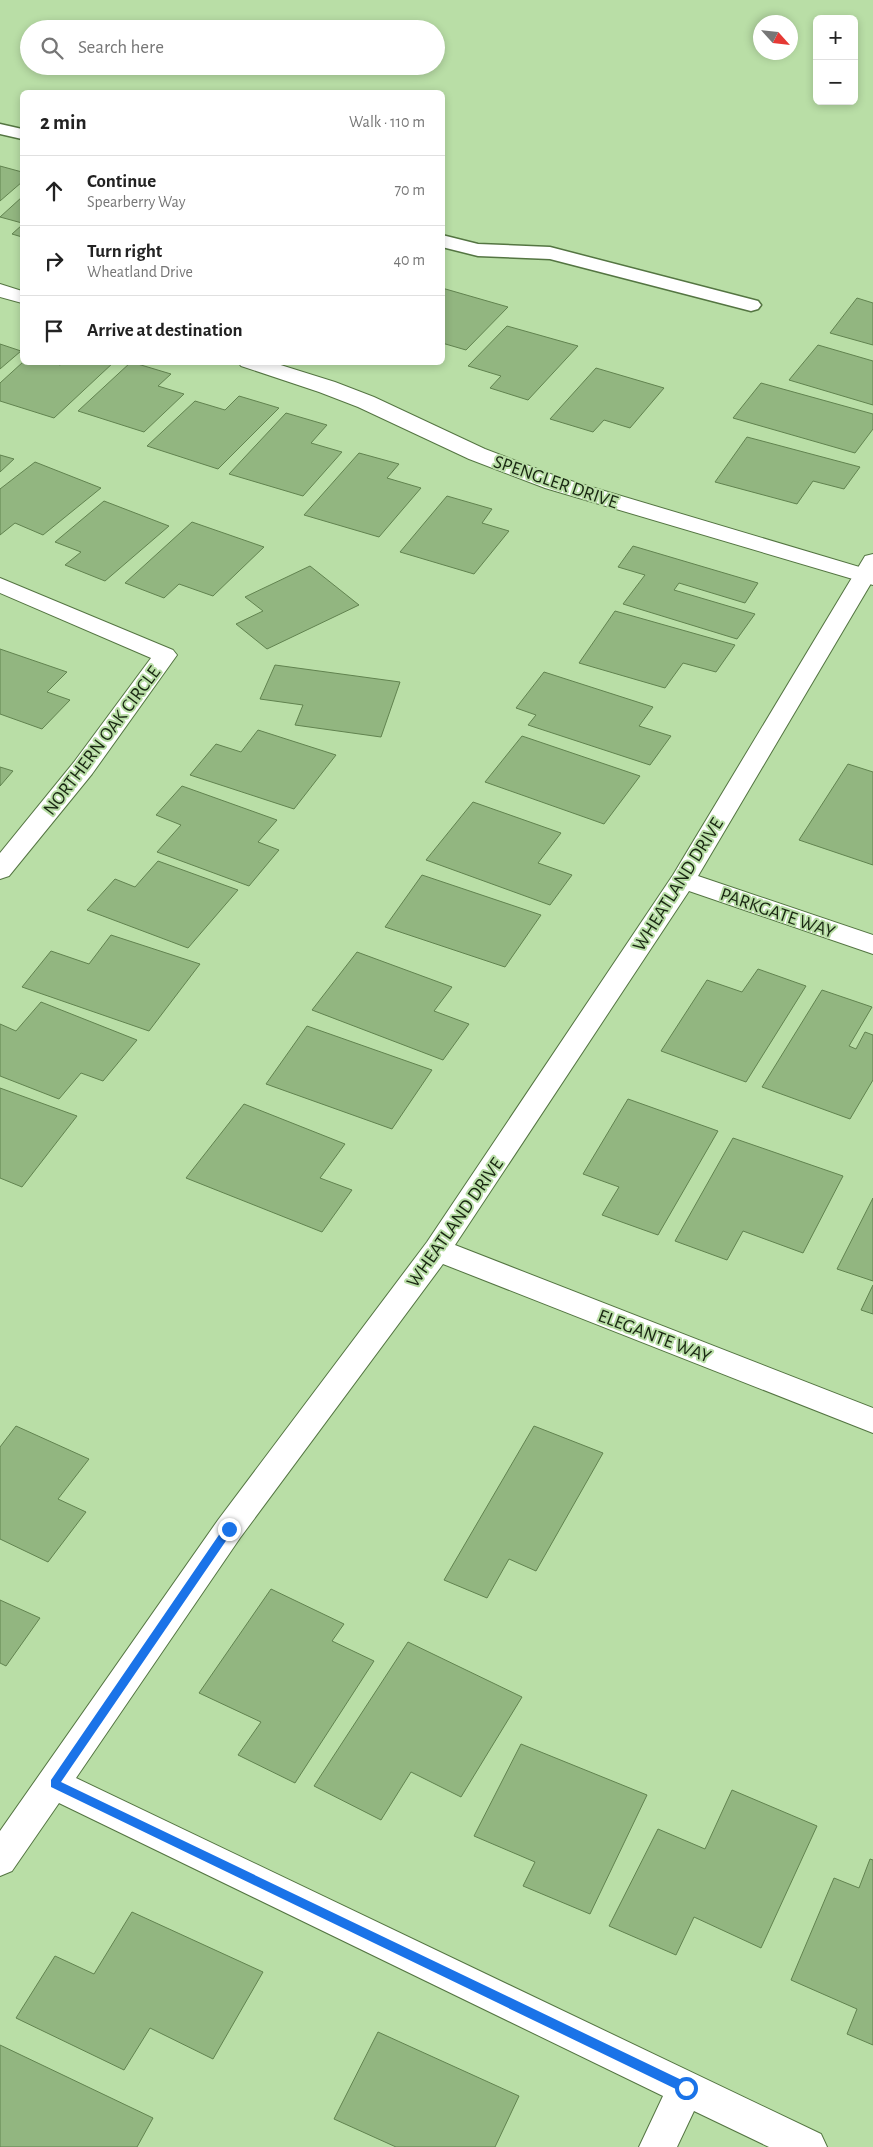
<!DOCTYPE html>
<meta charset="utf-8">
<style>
body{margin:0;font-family:"Alegreya Sans",sans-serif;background:#f2f2f2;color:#222}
.controls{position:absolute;right:15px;top:15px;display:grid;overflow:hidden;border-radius:8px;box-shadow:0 2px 8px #0003}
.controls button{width:45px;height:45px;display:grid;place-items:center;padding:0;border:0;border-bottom:1px solid #e0e0e0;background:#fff;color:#222;font:25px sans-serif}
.compass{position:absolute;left:753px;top:15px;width:45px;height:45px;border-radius:50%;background:#fff;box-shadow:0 2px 8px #0003;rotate:117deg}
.stop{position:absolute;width:15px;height:15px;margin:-11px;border:4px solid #1a73e8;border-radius:50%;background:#fff}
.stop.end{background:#1a73e8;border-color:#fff;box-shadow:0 1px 5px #0008}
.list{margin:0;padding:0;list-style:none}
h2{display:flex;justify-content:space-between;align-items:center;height:65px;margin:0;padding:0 20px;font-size:21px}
h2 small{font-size:16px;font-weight:400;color:#767676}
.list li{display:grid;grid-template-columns:32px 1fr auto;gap:15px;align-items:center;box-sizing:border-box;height:70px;padding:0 20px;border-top:1px solid #e0e0e0}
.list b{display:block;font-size:19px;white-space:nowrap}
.list p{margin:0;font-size:16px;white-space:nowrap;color:#767676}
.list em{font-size:16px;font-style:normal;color:#767676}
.icon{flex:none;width:28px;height:28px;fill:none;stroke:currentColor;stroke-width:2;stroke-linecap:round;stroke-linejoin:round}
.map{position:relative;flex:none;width:873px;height:2147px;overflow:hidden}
.search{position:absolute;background:#fff;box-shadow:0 2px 8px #0003;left:20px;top:20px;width:425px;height:55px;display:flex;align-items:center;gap:12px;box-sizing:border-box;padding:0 18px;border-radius:28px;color:#767676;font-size:19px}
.panel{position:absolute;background:#fff;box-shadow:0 2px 8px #0003;left:20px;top:90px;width:425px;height:275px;border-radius:8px}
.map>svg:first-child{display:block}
.building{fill:#92b680;stroke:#61834f}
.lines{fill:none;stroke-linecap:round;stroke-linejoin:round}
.service-casing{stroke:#547542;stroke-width:3}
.minor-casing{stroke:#547542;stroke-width:2}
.tertiary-casing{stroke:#547542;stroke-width:2}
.service{fill:#fff;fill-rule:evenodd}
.minor{fill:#fff;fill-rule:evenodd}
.tertiary{fill:#fff;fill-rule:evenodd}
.route{fill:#1a73e8}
.labels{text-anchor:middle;stroke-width:4;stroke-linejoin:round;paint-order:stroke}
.street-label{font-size:19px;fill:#182611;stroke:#b9dea6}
</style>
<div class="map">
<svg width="873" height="2147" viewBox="0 0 873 2147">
<rect width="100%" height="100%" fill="#b9dea6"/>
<g class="building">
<path d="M 0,166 L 22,172 L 22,182 L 0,201 Z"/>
<path d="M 22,197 L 22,223 L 0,217 Z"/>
<path d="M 22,225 L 22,237 L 12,234 Z"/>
<path d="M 442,288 L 508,307 L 466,350 L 442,343 Z"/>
<path d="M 857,298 L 873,303 L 873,345 L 830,333 Z"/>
<path d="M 507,326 L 578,346 L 528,400 L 490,388 L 501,376 L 468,366 Z"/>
<path d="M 0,344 L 21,351 L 0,369 Z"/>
<path d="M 818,345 L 873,361 L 873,405 L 789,380 Z"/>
<path d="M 23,362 L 52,362 L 60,365 L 64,362 L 114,362 L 54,418 L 0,401 L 0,383 Z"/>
<path d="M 131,362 L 171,374 L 158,386 L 184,394 L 144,432 L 78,411 Z"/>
<path d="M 596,368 L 664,388 L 630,428 L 604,420 L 593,432 L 550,419 Z"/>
<path d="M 761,383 L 873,414 L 873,429 L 855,453 L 733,418 Z"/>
<path d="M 239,396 L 279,408 L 218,469 L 147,446 L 195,401 L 225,410 Z"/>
<path d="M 286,413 L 327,425 L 311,443 L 342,452 L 303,496 L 229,474 Z"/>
<path d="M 747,437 L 860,467 L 844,489 L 813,481 L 797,504 L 715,482 Z"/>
<path d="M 359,453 L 399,464 L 387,478 L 421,488 L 379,537 L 304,515 Z"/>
<path d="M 0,455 L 14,459 L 0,472 Z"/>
<path d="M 35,462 L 101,488 L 43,535 L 15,523 L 0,535 L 0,489 Z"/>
<path d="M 447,496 L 492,509 L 482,523 L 509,531 L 474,574 L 400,552 Z"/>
<path d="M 104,501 L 169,526 L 105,581 L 65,565 L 81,552 L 55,542 Z"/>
<path d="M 192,522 L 264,547 L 213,596 L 179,584 L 164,598 L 125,583 Z"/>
<path d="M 633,546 L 758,583 L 745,603 L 679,583 L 674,590 L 755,614 L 737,639 L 623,604 L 645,575 L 618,567 Z"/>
<path d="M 310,566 L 359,605 L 267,649 L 236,624 L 263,611 L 245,597 Z"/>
<path d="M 615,611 L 735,645 L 716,672 L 683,663 L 665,688 L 579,663 Z"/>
<path d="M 0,649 L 67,672 L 47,692 L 70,700 L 42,729 L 0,714 Z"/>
<path d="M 275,665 L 400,682 L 381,737 L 295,725 L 303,705 L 260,699 Z"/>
<path d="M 544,672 L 653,707 L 639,726 L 671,736 L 650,765 L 528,725 L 536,715 L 516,708 Z"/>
<path d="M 258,730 L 336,755 L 294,809 L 190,775 L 216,744 L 241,752 Z"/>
<path d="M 522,736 L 640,776 L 604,824 L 485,782 Z"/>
<path d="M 848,764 L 873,772 L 873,865 L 799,840 Z"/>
<path d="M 0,767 L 13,771 L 0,786 Z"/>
<path d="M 182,786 L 277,820 L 258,842 L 279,850 L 249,886 L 157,852 L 181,825 L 156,815 Z"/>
<path d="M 473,802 L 561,833 L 538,863 L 572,875 L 550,905 L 426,860 Z"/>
<path d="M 158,861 L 238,890 L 188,948 L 87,910 L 115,879 L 135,887 Z"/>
<path d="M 422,875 L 541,915 L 505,967 L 385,927 Z"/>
<path d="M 111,935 L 200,964 L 149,1031 L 22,987 L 51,951 L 89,964 Z"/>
<path d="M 357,952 L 452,987 L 434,1011 L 469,1024 L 443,1060 L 312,1010 Z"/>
<path d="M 758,969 L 806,986 L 746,1082 L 661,1051 L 707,980 L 742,992 Z"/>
<path d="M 822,990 L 872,1007 L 849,1046 L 856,1049 L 865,1032 L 873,1035 L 873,1080 L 850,1119 L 762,1087 Z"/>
<path d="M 41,1002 L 137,1040 L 103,1081 L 81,1073 L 59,1099 L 0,1076 L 0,1024 L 16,1031 Z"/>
<path d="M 307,1026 L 432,1070 L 392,1129 L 266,1084 Z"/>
<path d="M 0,1088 L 77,1116 L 22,1187 L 0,1178 Z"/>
<path d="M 628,1099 L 718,1131 L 658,1235 L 602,1215 L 619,1187 L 583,1174 Z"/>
<path d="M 244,1104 L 345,1144 L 320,1178 L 352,1190 L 322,1232 L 186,1178 Z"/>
<path d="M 733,1138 L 843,1176 L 803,1253 L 743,1231 L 727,1260 L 675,1241 Z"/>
<path d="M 873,1198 L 873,1281 L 837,1269 Z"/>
<path d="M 873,1285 L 873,1314 L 861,1310 Z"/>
<path d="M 16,1426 L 89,1459 L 58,1499 L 86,1512 L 48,1562 L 0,1539 L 0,1447 Z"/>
<path d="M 534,1426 L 603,1453 L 536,1571 L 509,1559 L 487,1598 L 444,1580 Z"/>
<path d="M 271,1589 L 344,1624 L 332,1641 L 374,1661 L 295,1783 L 238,1755 L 261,1722 L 199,1693 Z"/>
<path d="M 0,1600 L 40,1618 L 6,1666 L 0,1663 Z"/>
<path d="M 408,1642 L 522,1697 L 461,1797 L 411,1772 L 381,1820 L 314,1786 Z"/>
<path d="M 521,1744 L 647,1795 L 590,1914 L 523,1886 L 535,1862 L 474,1836 Z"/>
<path d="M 732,1790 L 817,1826 L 761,1948 L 694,1917 L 676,1955 L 609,1926 L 658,1829 L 705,1849 Z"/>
<path d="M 870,1859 L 873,1860 L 873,2045 L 847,2034 L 857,2009 L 791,1980 L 834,1878 L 859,1888 Z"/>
<path d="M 132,1912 L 263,1972 L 213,2059 L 150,2028 L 124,2070 L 16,2018 L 55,1956 L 94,1974 Z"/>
<path d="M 378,2032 L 519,2096 L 495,2147 L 396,2147 L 334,2119 Z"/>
<path d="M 0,2045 L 153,2118 L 137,2147 L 0,2147 Z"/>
</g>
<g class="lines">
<g class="service-casing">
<g id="service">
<path d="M 0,124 L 22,129 L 22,139 L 0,134 Z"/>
<path d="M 442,235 L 478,244 L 550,247 L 758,301 L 761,305 L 758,309 L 751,311 L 550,259 L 478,256 L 442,247 Z"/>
</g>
</g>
<g class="minor-casing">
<g id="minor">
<path d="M 873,554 L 873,580 L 698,876 L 873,935 L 873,954 L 689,891 L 455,1245 L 873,1408 L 873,1433 L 443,1264 L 240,1538 L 76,1778 L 821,2134 L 827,2147 L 769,2147 L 694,2111 L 677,2147 L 639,2147 L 663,2096 L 59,1803 L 12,1871 L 0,1876 L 0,1831 L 218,1520 L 427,1242 L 673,875 L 862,561 L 865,556 Z"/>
<path d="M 0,578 L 173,650 L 177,655 L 92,774 L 9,876 L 0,879 L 0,853 L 74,762 L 151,658 L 0,593 Z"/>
</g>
</g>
<g class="tertiary-casing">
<g id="tertiary">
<path d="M 0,284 L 22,291 L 22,303 L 0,297 Z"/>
<path d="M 238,362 L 271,362 L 335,382 L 374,397 L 485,449 L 561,478 L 873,571 L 873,585 L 545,488 L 469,459 L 358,407 L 319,392 L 241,366 Z"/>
</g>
</g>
<use href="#service" class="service"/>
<use href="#minor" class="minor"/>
<use href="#tertiary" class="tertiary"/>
</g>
<path class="route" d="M 229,1525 L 233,1529 L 232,1532 L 61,1782 L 690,2084 L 692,2088 L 690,2092 L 686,2093 L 682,2092 L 51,1787 L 51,1780 L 225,1526 Z"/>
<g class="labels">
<g class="street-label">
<text transform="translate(556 481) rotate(19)" y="7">SPENGLER DRIVE</text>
<text transform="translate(101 740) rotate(-53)" y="7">NORTHERN OAK CIRCLE</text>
<text transform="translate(677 884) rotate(-58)" y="7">WHEATLAND DRIVE</text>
<text transform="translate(778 912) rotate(19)" y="7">PARKGATE WAY</text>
<text transform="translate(454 1222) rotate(-55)" y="7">WHEATLAND DRIVE</text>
<text transform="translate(655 1335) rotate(21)" y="7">ELEGANTE WAY</text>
</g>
</g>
</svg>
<div class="controls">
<button>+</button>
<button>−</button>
</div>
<svg class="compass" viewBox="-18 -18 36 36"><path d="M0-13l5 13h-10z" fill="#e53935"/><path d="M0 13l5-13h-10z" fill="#767676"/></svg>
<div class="stop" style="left:686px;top:2088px"></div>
<div class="stop end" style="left:229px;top:1529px"></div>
<div class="search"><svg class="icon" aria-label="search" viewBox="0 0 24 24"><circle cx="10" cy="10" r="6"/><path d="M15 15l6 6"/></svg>Search here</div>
<section class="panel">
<h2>2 min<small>Walk · 110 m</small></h2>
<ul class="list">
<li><svg class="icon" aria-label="ahead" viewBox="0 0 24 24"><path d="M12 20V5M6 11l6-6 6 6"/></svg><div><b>Continue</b><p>Spearberry Way</p></div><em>70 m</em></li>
<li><svg class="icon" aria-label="right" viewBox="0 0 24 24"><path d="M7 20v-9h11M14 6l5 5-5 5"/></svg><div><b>Turn right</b><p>Wheatland Drive</p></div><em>40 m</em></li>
<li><svg class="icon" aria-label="arrive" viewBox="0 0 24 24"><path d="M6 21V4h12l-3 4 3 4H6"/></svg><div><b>Arrive at destination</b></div></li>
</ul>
</section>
</div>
